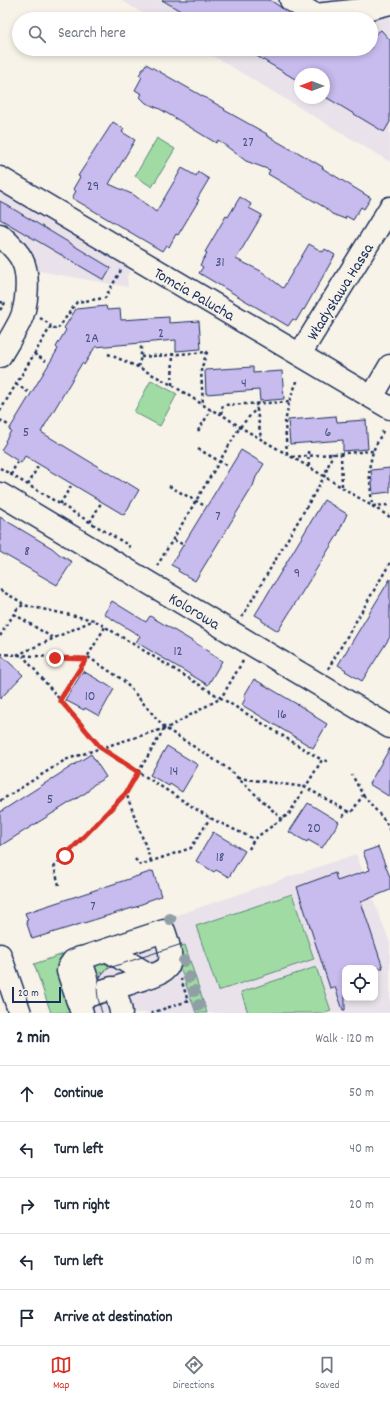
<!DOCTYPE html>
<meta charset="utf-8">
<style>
body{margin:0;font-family:Dekko,sans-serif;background:#f6f6f7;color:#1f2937}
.controls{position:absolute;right:12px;bottom:12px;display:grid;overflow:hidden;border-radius:8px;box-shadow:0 2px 6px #0003}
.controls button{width:36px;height:36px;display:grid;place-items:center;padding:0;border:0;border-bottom:1px solid #e0e1e3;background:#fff;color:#1f2937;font:20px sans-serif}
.compass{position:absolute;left:294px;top:68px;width:36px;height:36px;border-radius:50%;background:#fff;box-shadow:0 2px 6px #0003;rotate:270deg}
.scale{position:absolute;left:12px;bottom:10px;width:49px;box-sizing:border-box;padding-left:4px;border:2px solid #1b2f5e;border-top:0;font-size:11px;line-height:14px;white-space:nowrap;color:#1b2f5e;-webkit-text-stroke:3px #f7f3e8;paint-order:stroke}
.stop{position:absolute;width:12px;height:12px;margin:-9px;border:3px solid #d93025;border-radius:50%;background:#fff}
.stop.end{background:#d93025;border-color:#fff;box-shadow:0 1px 4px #0008}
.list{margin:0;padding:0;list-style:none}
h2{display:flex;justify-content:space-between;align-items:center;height:52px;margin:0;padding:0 16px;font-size:17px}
h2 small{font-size:13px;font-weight:400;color:#747a83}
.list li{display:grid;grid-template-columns:26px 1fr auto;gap:12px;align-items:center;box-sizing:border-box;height:56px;padding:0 16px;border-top:1px solid #e0e1e3}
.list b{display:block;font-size:15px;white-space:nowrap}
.list em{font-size:13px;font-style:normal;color:#747a83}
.icon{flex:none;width:22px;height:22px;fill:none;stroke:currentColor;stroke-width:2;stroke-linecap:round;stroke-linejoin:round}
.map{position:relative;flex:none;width:390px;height:1013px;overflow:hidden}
.search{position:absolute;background:#fff;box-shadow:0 2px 6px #0003;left:12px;right:12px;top:12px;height:44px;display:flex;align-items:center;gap:10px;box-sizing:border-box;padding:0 14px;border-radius:22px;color:#747a83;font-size:15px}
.sheet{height:332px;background:#fff}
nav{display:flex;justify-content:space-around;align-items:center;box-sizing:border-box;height:56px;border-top:1px solid #e0e1e3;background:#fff;font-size:11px;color:#747a83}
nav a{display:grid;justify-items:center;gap:2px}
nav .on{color:#d93025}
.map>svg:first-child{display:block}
.built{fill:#e9e2ea;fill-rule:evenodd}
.green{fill:#9fdba2;stroke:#5d8580}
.building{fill:#c8bbed;stroke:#1b2f5e}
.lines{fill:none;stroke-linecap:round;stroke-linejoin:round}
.minor-casing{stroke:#1b2f5e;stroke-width:25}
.path{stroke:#1b2f5e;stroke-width:2.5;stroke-dasharray:3 3;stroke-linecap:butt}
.minor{stroke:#f7f3e8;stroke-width:22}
.tram{stroke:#1b2f5e;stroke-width:1}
.tree{fill:#909fa5}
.route{stroke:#d93025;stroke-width:5}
.labels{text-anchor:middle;stroke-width:3;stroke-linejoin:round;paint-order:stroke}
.number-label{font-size:14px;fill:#465282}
.street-label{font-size:16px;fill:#1b2f5e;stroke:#f7f3e8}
</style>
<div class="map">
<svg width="390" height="1013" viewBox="0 0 390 1013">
<rect width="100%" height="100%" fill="#f7f3e8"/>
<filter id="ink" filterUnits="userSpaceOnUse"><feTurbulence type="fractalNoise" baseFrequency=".025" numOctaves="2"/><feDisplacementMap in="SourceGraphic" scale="8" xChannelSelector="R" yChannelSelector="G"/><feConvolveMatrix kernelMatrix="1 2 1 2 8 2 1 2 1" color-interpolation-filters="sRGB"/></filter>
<g filter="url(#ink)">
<g class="built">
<path d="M 121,0 L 390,0 L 390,162 L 202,49 L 371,49 L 371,19 L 152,19 ZM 300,74 L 324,74 L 324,98 L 300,98 Z"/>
<path d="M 0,186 L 133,265 L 127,277 L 128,287 L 33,270 L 0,232 Z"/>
<path d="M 356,854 L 390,943 L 390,1013 L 51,1013 L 34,964 ZM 345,968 L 375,968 L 375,998 L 345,998 Z"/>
</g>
<g class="green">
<path d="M 157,138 L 175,149 L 152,187 L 135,176 Z"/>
<path d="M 151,380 L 177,394 L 160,426 L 134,412 Z"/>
<path d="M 292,894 L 314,959 L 218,991 L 196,926 Z"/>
<path d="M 175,916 L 176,919 L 71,953 L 74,1013 L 51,1013 L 34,964 Z"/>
<path d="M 185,945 L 207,1013 L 196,1013 L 181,970 L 163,976 L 173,948 Z"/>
<path d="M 97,959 L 109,966 L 102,972 L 97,978 L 85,961 Z"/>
<path d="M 316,967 L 331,1011 L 325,1013 L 248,1013 L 241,992 Z"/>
</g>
<g class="building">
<path d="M 162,0 L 270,0 L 298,19 L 194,19 Z"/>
<path d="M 381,30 L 390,40 L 390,122 L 384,132 L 324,96 L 324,74 L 300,74 L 300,82 L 245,49 L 371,49 L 371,37 Z"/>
<path d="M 146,64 L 225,109 L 224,110 L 267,134 L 266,135 L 294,151 L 294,150 L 323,167 L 322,168 L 371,198 L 364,209 L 361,207 L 353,220 L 346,216 L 345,219 L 332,214 L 324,207 L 268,174 L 270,170 L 246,161 L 218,140 L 216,143 L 160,109 L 146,103 L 140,97 L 142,94 L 135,90 L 142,77 L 139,75 Z"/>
<path d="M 113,122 L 124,129 L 122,132 L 135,140 L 109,184 L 134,195 L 156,212 L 182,168 L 196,176 L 198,172 L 209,179 L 197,199 L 199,200 L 178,235 L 176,234 L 169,247 L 166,245 L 162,251 L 72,198 L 76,191 L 73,189 L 80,177 L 78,176 Z"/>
<path d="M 240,197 L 251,204 L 249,208 L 262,215 L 236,259 L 261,271 L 283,288 L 309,244 L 323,252 L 325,249 L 335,255 L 304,310 L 303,309 L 296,321 L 293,319 L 288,326 L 199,273 L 203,267 L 200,265 L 207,253 L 205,252 L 226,216 L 228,217 Z"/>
<path d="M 0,201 L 111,268 L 104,280 L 0,219 Z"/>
<path d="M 106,306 L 107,310 L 120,309 L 121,320 L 169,317 L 169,323 L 199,321 L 201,349 L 176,351 L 176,340 L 95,347 L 84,365 L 82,363 L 41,432 L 125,483 L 126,482 L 139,490 L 124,515 L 25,456 L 21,463 L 1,450 L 6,442 L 5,441 L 11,431 L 9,430 L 58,349 L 56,347 L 66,330 L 64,328 L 76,309 Z"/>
<path d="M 253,367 L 253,373 L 282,371 L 284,399 L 260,401 L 259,390 L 206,394 L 205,370 Z"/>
<path d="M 336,416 L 337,422 L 366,420 L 368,449 L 343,451 L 343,440 L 290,444 L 288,420 Z"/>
<path d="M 241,450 L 264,464 L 256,477 L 253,486 L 195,581 L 178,571 L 179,569 L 171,565 Z"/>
<path d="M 390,468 L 390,492 L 373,494 L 371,470 Z"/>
<path d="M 324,500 L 347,514 L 337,536 L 278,631 L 262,621 L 262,619 L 255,615 Z"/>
<path d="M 0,517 L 52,548 L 59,554 L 72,562 L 57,585 L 0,552 Z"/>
<path d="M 390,579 L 390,637 L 362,681 L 345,671 L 346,670 L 338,665 Z"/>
<path d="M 112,601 L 146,622 L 150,616 L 202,647 L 210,652 L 209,653 L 222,661 L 208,685 L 136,642 L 140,636 L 104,614 Z"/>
<path d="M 0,654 L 23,675 L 0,699 Z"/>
<path d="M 83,671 L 114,689 L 99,716 L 85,708 L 84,710 L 65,700 Z"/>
<path d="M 254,679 L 307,710 L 315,715 L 314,716 L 327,724 L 313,748 L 242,705 L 246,697 L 244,696 Z"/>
<path d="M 167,746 L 198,765 L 182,792 L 170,784 L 169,786 L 150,775 Z"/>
<path d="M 390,748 L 390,797 L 369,784 Z"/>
<path d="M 91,754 L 106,777 L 93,785 L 87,792 L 0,846 L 0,812 Z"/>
<path d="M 308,803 L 339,822 L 322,848 L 308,840 L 307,842 L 289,832 Z"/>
<path d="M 213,832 L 245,851 L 229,877 L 216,870 L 214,872 L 196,861 Z"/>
<path d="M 378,847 L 390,877 L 390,890 L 361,902 L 383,968 L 345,968 L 345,1010 L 343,1010 L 335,987 L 330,988 L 297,887 L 335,873 L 337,881 L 370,870 L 363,852 Z"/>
<path d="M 153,871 L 161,896 L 147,901 L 147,902 L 139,905 L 139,906 L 32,939 L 26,921 L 28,920 L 25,913 Z"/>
</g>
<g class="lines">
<g class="minor-casing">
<g id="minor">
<path d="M 291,0 L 315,15 L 362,10 L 390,3"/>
<path d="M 0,178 L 390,408"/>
<path d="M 0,235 C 8,242 17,250 22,260 C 30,275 27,307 20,321 C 14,333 7,344 0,356"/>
<path d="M 300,354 L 390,208"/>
<path d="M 372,397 L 390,366"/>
<path d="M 0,494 L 390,727"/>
<path d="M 107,950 L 151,976"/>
<path d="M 0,955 L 20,1013"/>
<path d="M 80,958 L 92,994"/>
<path d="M 77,999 L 112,988 L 117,989"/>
<path d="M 82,1013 L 68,971 L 69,967 L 73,961 L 164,931 C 178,971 169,970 133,982 C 128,984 122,985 118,988 C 114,996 121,1005 121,1013"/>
</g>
</g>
<g class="path">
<path d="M 0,302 L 5,303"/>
<path d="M 0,310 L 5,303 L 6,303"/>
<path d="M 40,318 L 45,321 L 51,326"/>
<path d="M 34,354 L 46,361"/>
<path d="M 108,354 L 138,367 L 172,385 L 211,410 L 221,414 L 240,427 L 309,467 L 372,506 L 390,505"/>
<path d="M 141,357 L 207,352 L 201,370 L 203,405"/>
<path d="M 138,367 L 141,357 L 141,346"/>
<path d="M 16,384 L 28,392"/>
<path d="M 172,385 L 173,353"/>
<path d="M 256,403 L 261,439"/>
<path d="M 0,411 L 51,326 L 57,330 L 77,302 L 105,298 L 121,270"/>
<path d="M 221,414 L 223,405 L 289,402"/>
<path d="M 0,420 L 8,425"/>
<path d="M 198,431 L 211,410"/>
<path d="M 383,431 L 373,451 L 369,469 L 372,506 L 390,517"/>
<path d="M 198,449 L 228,466"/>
<path d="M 308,451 L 309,467"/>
<path d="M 341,453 L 342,487"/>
<path d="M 287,454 L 285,423 L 289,402 L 298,379"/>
<path d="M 292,457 L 373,451"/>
<path d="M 0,468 L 128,545 L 132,550"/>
<path d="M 11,475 L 17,462"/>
<path d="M 28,485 L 38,466"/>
<path d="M 169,486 L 205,506"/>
<path d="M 60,504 L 71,486"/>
<path d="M 90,522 L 101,503"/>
<path d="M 174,540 L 182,544"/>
<path d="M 157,566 L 240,427 L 257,408"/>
<path d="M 0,590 L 21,602 L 23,605"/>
<path d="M 14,614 L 53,638"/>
<path d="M 242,617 L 324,477 L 333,453"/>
<path d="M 0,636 L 17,609 L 23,605 L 94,620 L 221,698 L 169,727 L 101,748 L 210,818 L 254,839"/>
<path d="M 0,654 L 86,659 L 105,627"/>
<path d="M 17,655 L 94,620"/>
<path d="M 88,657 L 123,680 L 165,728 L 227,768 L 282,819"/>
<path d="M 243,661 L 221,698 L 322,760"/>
<path d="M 328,669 L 390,563"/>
<path d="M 60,700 L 86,660"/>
<path d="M 238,778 L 305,787 L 347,811 L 341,819"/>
<path d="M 363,795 L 386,822 L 390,831"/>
<path d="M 0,801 L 65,760 L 101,748 L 23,656"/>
<path d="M 347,811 L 351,813 L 363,795 L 352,775"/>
<path d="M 249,849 L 254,839 L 289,814 L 322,760 L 327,761"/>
<path d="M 135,859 L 140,865 L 191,848 L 210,818"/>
<path d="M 151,861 L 126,793 L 164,729"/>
<path d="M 59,885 L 54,867 L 126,793"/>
<path d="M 151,1013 L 188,1001 L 181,979"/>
</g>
<use href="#minor" class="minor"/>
<path class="tram" d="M 102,1013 C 97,996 92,979 109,968 L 182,944"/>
</g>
<g class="tree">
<circle cx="170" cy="919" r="6"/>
<circle cx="184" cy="961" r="6"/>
<circle cx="189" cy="977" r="6"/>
<circle cx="194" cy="991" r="6"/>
<circle cx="199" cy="1005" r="6"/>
</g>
</g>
<g class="lines" filter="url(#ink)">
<path class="route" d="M 55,658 L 86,659 L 60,700 L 101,748 L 138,772 L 126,793 L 65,856"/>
</g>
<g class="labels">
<g class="number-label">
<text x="248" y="146">27</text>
<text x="93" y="190">29</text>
<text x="220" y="266">31</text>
<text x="161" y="337">2</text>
<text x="92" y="342">2A</text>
<text x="244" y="387">4</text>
<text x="26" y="436">5</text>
<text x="328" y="436">6</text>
<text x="218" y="520">7</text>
<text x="27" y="555">8</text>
<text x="297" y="577">9</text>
<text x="178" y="655">12</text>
<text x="90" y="700">10</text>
<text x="282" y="718">16</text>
<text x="174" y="775">14</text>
<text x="50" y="803">5</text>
<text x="314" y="832">20</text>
<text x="220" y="861">18</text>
<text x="93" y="910">7</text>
</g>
<g class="street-label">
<text transform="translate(339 291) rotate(-58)" y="6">Władysława Hassa</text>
<text transform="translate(195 293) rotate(30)" y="6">Tomcia Palucha</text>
<text transform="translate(195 610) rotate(31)" y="6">Kolorowa</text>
</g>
</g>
</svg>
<div class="controls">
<button><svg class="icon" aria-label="locate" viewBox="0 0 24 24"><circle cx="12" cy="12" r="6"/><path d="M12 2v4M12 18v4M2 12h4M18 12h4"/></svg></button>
</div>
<svg class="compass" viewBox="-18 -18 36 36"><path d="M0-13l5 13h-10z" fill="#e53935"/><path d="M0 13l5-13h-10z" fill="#747a83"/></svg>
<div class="scale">20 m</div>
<div class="stop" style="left:65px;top:856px"></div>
<div class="stop end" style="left:55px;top:658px"></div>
<div class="search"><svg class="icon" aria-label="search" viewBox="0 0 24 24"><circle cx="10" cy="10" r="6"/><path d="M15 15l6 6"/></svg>Search here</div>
</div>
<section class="sheet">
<h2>2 min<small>Walk · 120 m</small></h2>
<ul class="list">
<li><svg class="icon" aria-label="ahead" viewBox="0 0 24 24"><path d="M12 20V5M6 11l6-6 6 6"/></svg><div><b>Continue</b></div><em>50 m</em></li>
<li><svg class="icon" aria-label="left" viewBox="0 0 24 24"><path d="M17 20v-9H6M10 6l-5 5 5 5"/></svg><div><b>Turn left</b></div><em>40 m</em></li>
<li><svg class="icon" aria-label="right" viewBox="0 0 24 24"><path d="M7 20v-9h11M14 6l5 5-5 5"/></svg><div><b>Turn right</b></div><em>20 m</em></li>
<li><svg class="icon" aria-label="left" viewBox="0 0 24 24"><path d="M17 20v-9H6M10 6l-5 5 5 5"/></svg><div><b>Turn left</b></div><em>10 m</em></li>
<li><svg class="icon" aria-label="arrive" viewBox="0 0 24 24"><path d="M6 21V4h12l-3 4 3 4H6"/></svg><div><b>Arrive at destination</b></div></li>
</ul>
</section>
<nav>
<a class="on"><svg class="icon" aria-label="map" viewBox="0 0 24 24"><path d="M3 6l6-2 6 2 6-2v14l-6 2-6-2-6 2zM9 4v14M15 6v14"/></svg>Map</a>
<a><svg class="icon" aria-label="directions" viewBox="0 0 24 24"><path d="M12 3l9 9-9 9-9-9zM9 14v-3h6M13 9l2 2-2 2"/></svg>Directions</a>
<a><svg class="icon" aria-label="saved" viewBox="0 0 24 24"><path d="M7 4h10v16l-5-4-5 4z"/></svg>Saved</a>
</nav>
